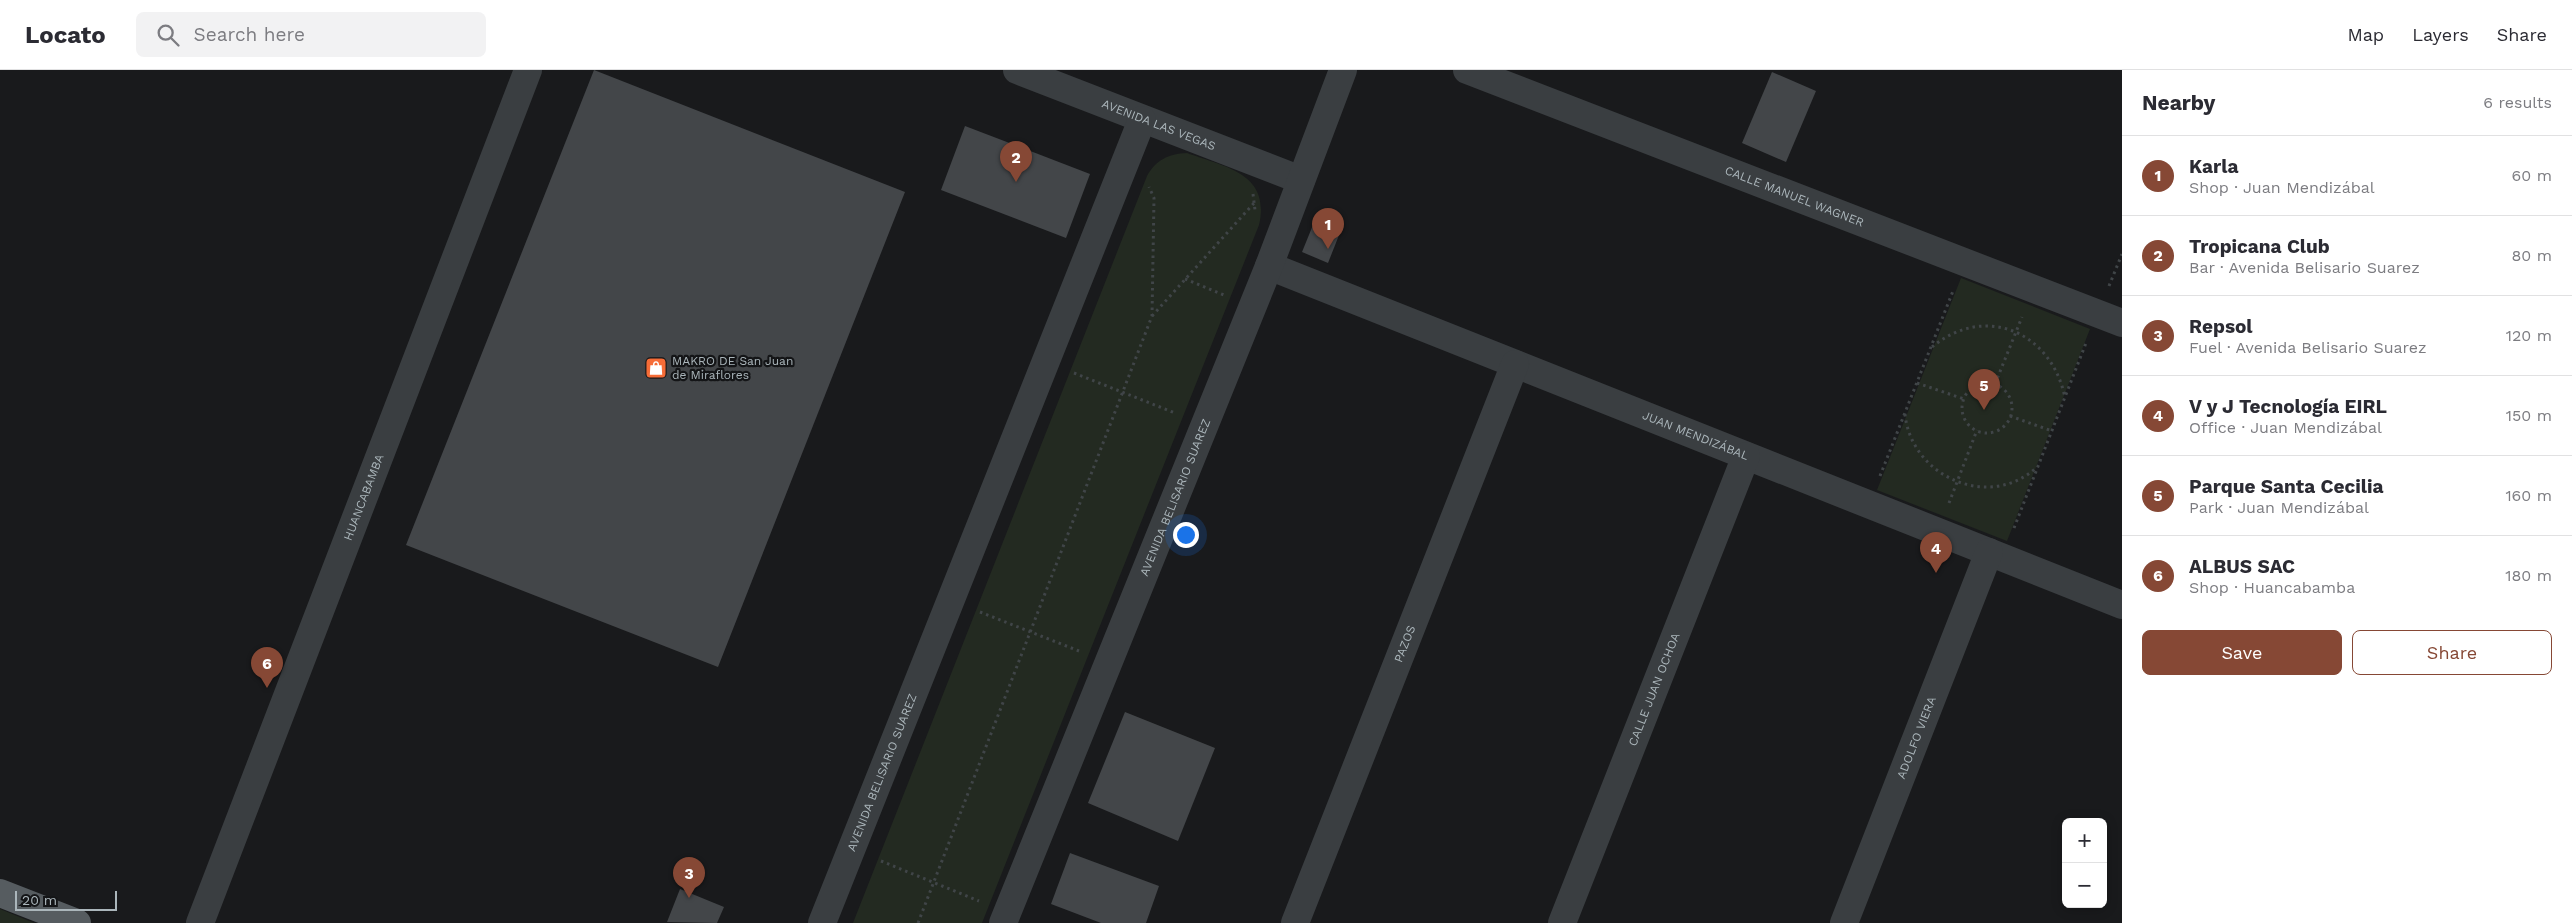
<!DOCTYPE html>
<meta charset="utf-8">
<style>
body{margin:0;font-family:"Work Sans",sans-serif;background:#f2f2f3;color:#2b2b33}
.controls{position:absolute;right:15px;bottom:15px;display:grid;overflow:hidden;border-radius:8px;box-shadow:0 2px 12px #0003}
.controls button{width:45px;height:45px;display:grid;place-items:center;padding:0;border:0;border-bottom:1px solid #e1e1e2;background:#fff;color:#2b2b33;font:25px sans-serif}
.scale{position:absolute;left:15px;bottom:12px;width:102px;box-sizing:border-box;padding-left:5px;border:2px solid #abb6bb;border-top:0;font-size:14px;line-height:18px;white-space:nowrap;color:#abb6bb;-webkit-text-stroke:4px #141517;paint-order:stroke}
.you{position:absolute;left:1185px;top:464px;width:18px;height:18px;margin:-12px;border:4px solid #fff;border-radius:50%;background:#1a73e8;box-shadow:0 0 0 8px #1a73e833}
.badge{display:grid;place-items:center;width:32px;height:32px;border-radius:50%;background:#864835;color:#fff;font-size:16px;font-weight:700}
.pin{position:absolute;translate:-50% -41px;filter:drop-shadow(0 1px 2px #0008)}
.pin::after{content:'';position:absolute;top:26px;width:18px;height:15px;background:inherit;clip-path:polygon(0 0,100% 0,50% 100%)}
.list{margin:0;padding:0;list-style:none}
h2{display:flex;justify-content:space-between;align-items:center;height:65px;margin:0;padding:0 20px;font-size:21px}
h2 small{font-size:16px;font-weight:400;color:#7c7c81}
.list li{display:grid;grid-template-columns:32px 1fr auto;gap:15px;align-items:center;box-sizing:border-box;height:80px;padding:0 20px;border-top:1px solid #e1e1e2}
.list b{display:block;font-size:19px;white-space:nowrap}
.list p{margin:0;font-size:16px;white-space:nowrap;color:#7c7c81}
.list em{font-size:16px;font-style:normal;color:#7c7c81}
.actions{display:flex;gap:10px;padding:15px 20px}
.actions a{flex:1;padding:11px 0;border:1px solid #864835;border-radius:8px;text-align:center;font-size:18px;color:#864835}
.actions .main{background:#864835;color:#fff}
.icon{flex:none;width:28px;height:28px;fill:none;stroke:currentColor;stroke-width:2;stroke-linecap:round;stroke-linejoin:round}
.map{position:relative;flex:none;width:2122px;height:853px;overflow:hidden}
header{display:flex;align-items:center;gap:30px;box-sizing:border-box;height:70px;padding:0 25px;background:#fff;border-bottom:1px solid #e1e1e2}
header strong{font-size:24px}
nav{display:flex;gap:28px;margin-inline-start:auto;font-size:18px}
.search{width:350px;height:45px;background:#f2f2f3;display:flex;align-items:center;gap:12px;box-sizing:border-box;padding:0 18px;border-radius:8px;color:#7c7c81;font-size:19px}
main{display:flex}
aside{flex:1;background:#fff}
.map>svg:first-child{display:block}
.green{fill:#232a21}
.building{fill:#434649}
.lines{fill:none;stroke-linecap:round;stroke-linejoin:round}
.path{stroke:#404548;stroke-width:3;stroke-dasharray:2.5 4;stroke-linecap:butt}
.minor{stroke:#3a3e41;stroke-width:28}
.major{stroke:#565c60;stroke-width:28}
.labels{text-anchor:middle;stroke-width:4.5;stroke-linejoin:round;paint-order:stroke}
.street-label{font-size:12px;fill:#abb6bb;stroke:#141517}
.poi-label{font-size:12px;fill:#abb6bb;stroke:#141517;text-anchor:start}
</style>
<header>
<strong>Locato</strong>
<div class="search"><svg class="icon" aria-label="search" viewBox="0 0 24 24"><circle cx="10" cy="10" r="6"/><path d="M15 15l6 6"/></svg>Search here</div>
<nav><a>Map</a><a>Layers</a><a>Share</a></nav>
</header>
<main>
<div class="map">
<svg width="2122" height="853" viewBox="0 0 2122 853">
<rect width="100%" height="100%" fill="#191a1c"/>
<g class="green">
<path d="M 1187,83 C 1225,97 1271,103 1259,155 L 982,853 L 853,853 L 1147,106 C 1156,90 1168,84 1187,83 Z"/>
<path d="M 1961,208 L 2090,259 L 2007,471 L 1877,420 Z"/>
<path d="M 0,839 L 34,853 L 0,853 Z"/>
</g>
<g class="building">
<path d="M 594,0 L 905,122 L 718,597 L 406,475 Z"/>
<path d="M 1772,2 L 1816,21 L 1786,92 L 1742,73 Z"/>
<path d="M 965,56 L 1090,104 L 1066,168 L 941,120 Z"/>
<path d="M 1315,150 L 1341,160 L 1328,193 L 1302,182 Z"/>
<path d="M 1125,642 L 1215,678 L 1178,771 L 1088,733 Z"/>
<path d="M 1070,783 L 1159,816 L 1146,853 L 1101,853 L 1051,834 Z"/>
<path d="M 680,819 L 724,837 L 717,853 L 667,852 Z"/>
</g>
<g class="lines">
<g class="path">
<path d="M 1253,124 L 1255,140"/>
<path d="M 1185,209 L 1224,225"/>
<path d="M 2109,216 L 2122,184"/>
<path d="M 1152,246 L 1255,132"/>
<path d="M 1932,277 C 1985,233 2052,262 2065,328"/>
<path d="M 1074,303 L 1175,343"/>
<path d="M 1917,313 L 1964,329"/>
<circle cx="1987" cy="338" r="25"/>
<path d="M 1995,314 L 2022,247"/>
<path d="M 1905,344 C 1911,406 1988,441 2036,398"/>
<path d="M 2010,346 L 2052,361"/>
<path d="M 1880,406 L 1953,221"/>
<path d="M 1949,433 L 1977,360"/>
<path d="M 2014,458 L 2086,273"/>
<path d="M 980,542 L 1079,581"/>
<path d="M 881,791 L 979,831"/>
<path d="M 918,853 L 1152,246 L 1154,128 L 1149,117"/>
</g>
<g class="minor">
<path id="s1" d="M 1017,0 L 1301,110"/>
<path id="s2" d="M 1467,0 L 2122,253"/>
<path id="s3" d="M 1269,196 L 2122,535"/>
<path id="s4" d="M 200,853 L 528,0"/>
<path id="s5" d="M 822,853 L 1142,50"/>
<path id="s6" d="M 1003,853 L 1269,196 L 1343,0"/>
<path id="s7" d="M 1295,853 L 1515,294"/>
<path id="s8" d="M 1562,853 L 1746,386"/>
<path id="s9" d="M 1844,853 L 1989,482"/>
</g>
<path class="major" d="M 0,823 L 77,853"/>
</g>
<defs>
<g id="shop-square" transform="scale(1.125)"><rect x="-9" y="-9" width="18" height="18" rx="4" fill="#f66c37" stroke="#141517"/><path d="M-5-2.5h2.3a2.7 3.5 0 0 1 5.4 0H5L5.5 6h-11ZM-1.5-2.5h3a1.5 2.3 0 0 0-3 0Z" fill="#fff"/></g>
</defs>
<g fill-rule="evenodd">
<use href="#shop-square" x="656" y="298"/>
</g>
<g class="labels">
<g class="street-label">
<text dy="4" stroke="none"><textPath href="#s1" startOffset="152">AVENIDA LAS VEGAS</textPath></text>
<text dy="4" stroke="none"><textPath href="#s2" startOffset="351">CALLE MANUEL WAGNER</textPath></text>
<text dy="4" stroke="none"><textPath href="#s3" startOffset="459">JUAN MENDIZÁBAL</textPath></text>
<text dy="4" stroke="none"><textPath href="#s4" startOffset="456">HUANCABAMBA</textPath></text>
<text dy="4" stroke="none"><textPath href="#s6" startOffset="459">AVENIDA BELISARIO SUAREZ</textPath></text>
<text dy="4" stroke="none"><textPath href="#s7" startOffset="300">PAZOS</textPath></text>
<text dy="4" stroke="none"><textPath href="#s8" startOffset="251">CALLE JUAN OCHOA</textPath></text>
<text dy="4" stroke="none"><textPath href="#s9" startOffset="199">ADOLFO VIERA</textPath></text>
<text dy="4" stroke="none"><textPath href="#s5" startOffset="162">AVENIDA BELISARIO SUAREZ</textPath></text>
</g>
<g class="poi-label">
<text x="672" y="295">MAKRO DE San Juan<tspan x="672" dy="14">de Miraflores</tspan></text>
</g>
</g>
</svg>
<div class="controls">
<button>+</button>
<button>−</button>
</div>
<div class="scale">20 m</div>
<div class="you"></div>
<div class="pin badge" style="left:1328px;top:179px">1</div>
<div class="pin badge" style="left:1016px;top:112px">2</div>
<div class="pin badge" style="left:689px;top:828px">3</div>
<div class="pin badge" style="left:1936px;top:503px">4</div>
<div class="pin badge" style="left:1984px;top:340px">5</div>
<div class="pin badge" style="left:267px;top:618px">6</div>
</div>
<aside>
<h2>Nearby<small>6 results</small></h2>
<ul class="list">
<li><span class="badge">1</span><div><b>Karla</b><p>Shop · Juan Mendizábal</p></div><em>60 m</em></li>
<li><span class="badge">2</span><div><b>Tropicana Club</b><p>Bar · Avenida Belisario Suarez</p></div><em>80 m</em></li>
<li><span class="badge">3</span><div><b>Repsol</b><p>Fuel · Avenida Belisario Suarez</p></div><em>120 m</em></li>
<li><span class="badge">4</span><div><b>V y J Tecnología EIRL</b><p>Office · Juan Mendizábal</p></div><em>150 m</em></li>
<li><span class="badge">5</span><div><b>Parque Santa Cecilia</b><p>Park · Juan Mendizábal</p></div><em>160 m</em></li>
<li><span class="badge">6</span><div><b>ALBUS SAC</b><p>Shop · Huancabamba</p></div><em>180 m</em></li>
</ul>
<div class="actions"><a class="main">Save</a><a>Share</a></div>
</aside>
</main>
